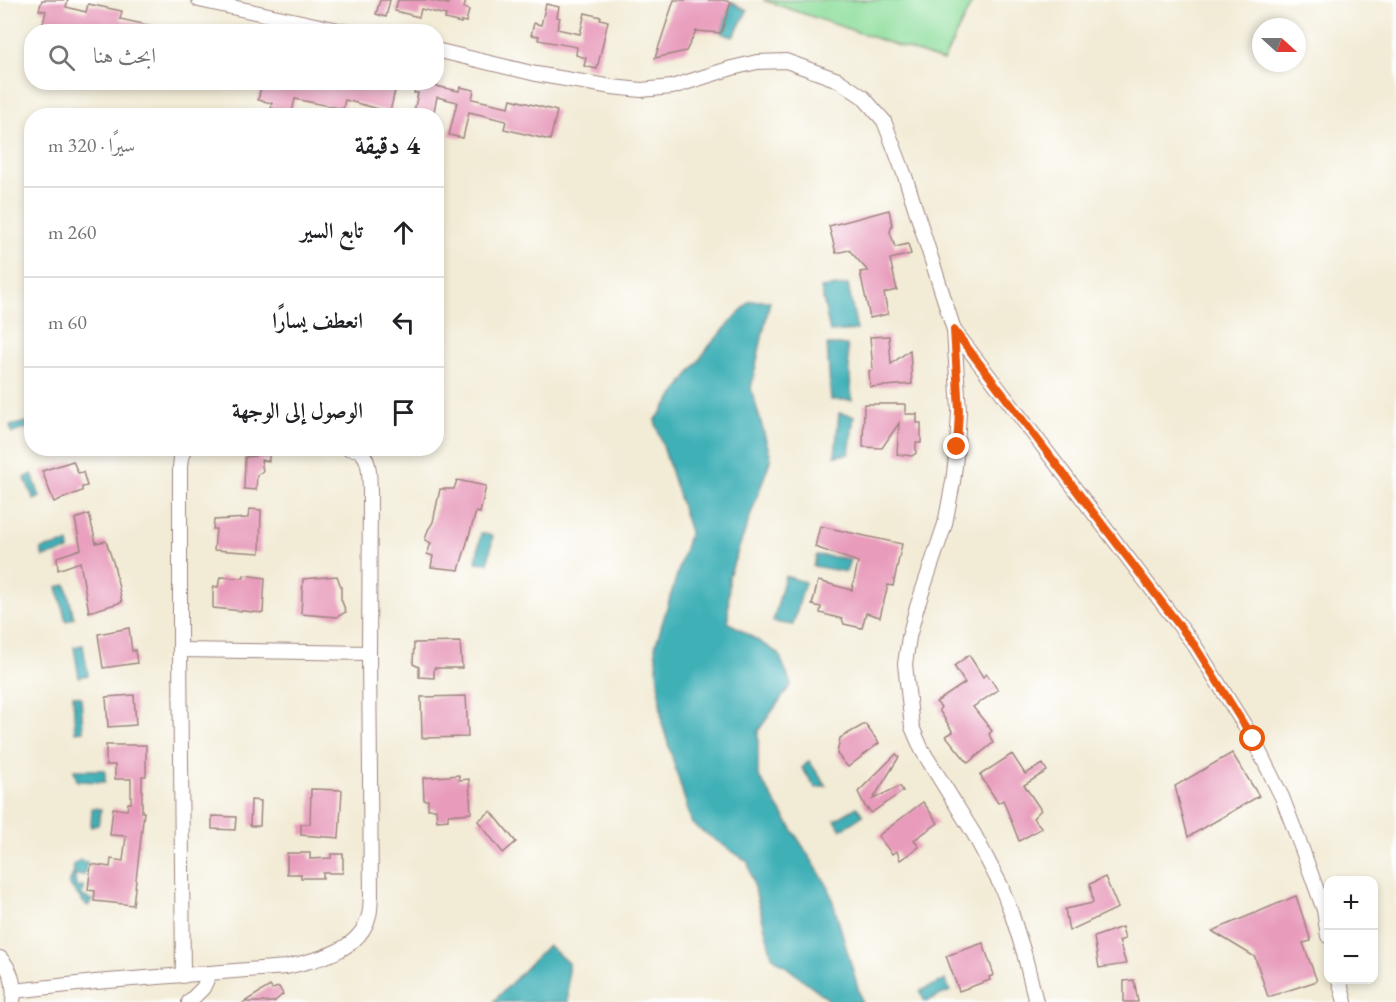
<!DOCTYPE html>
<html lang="ar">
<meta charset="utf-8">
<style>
body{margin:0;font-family:"EB Garamond",Amiri,serif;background:#f2f2f2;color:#202124;direction:rtl}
.controls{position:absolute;right:18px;bottom:18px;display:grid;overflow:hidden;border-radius:12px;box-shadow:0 3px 9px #0003}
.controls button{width:54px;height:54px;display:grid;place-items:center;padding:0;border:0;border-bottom:2px solid #e0e0e0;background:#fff;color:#202124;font:30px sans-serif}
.compass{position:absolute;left:1252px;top:18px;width:54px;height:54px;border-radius:50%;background:#fff;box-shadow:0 3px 9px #0003;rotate:111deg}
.stop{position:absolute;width:18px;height:18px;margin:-14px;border:4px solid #ea580c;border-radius:50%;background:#fff}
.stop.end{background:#ea580c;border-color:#fff;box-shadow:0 2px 6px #0008}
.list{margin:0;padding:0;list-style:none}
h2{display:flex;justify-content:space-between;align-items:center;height:78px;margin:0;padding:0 24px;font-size:26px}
h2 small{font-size:20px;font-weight:400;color:#757577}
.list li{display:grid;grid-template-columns:39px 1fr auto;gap:18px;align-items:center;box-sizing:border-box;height:90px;padding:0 24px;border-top:2px solid #e0e0e0}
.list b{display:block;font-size:22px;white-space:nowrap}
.list em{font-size:20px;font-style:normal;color:#757577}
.icon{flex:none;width:33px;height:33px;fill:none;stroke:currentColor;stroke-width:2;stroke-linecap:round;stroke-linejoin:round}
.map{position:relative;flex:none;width:1396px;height:1002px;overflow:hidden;direction:ltr}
.search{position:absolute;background:#fff;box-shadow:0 3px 9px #0003;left:24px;top:24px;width:420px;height:66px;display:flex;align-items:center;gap:15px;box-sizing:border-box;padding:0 21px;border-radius:24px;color:#757577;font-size:22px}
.panel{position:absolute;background:#fff;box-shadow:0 3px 9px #0003;left:24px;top:108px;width:420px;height:348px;border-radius:24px;direction:rtl}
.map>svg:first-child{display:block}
.green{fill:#8fde9d;stroke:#6c7e64;stroke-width:1.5}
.water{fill:#3fb0b7;stroke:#446871;stroke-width:1.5}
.building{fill:#e89bbb}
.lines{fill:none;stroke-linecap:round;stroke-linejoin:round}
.minor-casing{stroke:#9e8580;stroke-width:16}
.minor{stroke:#fff;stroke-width:14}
.route{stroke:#ea580c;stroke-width:8}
</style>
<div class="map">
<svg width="1396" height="1002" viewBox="0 0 1396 1002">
<rect width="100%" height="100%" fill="#fff"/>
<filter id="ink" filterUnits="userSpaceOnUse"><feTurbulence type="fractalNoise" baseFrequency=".0167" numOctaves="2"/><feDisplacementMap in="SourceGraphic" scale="12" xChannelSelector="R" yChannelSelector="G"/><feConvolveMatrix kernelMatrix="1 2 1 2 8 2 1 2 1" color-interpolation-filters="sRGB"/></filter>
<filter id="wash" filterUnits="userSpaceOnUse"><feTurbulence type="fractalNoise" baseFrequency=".008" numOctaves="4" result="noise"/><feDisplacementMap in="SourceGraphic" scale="24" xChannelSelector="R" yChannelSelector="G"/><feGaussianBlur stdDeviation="1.35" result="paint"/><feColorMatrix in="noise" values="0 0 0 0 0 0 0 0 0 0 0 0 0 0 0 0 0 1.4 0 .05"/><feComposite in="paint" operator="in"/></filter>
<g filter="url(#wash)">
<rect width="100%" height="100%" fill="#f2ebd5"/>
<path class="green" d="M 763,0 L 973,0 L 943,61 Z"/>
<g class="water">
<path d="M 731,2 L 747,11 L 733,37 L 721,33 Z"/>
<path d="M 848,285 L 857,330 L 830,332 L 821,288 Z"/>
<path d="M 750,301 L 770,301 L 751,388 L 771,458 L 729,576 L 728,622 L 779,654 L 791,685 L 758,731 L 758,775 L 829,888 L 862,1002 L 829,1002 L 826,997 L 772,956 L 748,862 L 692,824 L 662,723 L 655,647 L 690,532 L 655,421 L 710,345 Z"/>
<path d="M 827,345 L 847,345 L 852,400 L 831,400 Z"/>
<path d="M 839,413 L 854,416 L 849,454 L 835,456 Z"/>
<path d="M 31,421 L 31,427 L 12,433 L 10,426 Z"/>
<path d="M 32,474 L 40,497 L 34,500 L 25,478 Z"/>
<path d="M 481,533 L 493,536 L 488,563 L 476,562 Z"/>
<path d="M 68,543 L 69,550 L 43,557 L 41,549 Z"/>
<path d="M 817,555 L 850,559 L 846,572 L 813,566 Z"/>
<path d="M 785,576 L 805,582 L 793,625 L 773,622 Z"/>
<path d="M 66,585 L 74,618 L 66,621 L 57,587 Z"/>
<path d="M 83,645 L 88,675 L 79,677 L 74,647 Z"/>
<path d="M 73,695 L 81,697 L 83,731 L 75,732 Z"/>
<path d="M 809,761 L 826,786 L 816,788 L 802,768 Z"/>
<path d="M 74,770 L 105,770 L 105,782 L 77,781 Z"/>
<path d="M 857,807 L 863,815 L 841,830 L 835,820 Z"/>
<path d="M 92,808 L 101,809 L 98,825 L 91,827 Z"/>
<path d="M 80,860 L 87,862 L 84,875 L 75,875 L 76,887 L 83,886 L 82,896 L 92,900 L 88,906 L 84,903 L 69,884 L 74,871 L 73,865 Z"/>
<path d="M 548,945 L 568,963 L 568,1002 L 493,1002 Z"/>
<path d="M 945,980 L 950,991 L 925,1002 L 920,991 Z"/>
</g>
<g id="blocks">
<g class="building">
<path d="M 42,0 L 68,0 L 66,7 L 86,12 L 88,4 L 122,11 L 120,19 L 157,27 L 157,32 L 41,32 L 46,11 L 39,10 Z"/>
<path d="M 380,0 L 390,0 L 386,17 L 376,14 Z"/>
<path d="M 398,0 L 429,0 L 448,4 L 449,0 L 466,0 L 464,8 L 469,10 L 466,22 L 461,21 L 461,23 L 445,19 L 446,15 L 421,9 L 419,17 L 395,11 Z"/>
<path d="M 674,0 L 722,0 L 731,2 L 721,33 L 696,31 L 686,51 L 655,58 Z"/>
<path d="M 546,4 L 559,7 L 557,17 L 560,18 L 557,29 L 580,34 L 585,13 L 601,17 L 600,19 L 608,21 L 597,69 L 584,66 L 586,58 L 576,55 L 577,47 L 538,40 L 539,36 L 531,35 L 534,23 L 541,25 Z"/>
<path d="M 262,82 L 397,82 L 390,112 L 345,100 L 343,109 L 295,99 L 292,112 L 271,108 L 272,103 L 258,100 Z"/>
<path d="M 417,82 L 459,91 L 460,87 L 474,90 L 472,99 L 509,107 L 511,99 L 557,111 L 550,140 L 504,129 L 506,121 L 469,112 L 463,138 L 449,135 L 457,102 L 437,97 L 433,116 L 413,116 L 418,93 L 414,93 Z"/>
<path d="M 889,210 L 892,224 L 890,232 L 895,247 L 908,244 L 911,254 L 890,259 L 897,290 L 884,293 L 888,314 L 870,318 L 860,272 L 868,271 L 849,250 L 836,253 L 829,226 Z"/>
<path d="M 889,336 L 891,364 L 910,350 L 912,384 L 870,387 L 869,371 L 873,370 L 870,337 Z"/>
<path d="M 864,404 L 905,404 L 905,414 L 917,414 L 917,423 L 921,423 L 921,443 L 916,443 L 916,453 L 912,456 L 897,454 L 899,423 L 882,448 L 863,447 Z"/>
<path d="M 256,450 L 269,451 L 269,461 L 261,460 L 263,471 L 257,475 L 256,490 L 244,489 L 245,457 L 255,456 Z"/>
<path d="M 73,461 L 78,473 L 83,472 L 87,486 L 82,487 L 82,491 L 54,502 L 42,471 Z"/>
<path d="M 457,480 L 486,486 L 480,513 L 476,512 L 459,570 L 431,567 L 433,556 L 427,554 L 431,543 L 425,540 L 428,530 L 433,522 L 440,489 L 454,489 Z"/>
<path d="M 249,509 L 261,510 L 260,553 L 214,550 L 216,529 L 213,529 L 214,520 L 248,518 Z"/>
<path d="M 89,514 L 96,543 L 106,541 L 114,565 L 122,602 L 89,612 L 80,562 L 58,570 L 57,557 L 81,549 L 75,519 Z"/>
<path d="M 820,526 L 902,544 L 893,586 L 888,585 L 880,617 L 866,613 L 862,628 L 844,624 L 842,619 L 820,613 L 821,607 L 812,605 L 818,581 L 852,590 L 858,562 L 815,547 Z"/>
<path d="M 244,575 L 265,578 L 263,613 L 213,608 L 213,586 L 218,587 L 220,577 L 244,578 Z"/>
<path d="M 337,576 L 341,587 L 341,599 L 346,612 L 337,617 L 301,614 L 303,579 Z"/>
<path d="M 129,628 L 132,651 L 135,650 L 137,663 L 103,668 L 98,634 Z"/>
<path d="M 460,642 L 462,668 L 434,668 L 434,678 L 419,677 L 419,667 L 413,664 L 414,643 Z"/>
<path d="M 969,655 L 983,677 L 987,674 L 998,690 L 973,707 L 992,731 L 989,734 L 993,743 L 968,763 L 946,736 L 953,732 L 939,710 L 941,707 L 936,702 L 965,683 L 954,666 Z"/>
<path d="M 134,695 L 136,725 L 108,727 L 106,697 Z"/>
<path d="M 466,696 L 468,737 L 422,738 L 421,697 Z"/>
<path d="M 865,724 L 879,743 L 848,767 L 837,754 L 840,738 Z"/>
<path d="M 106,745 L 146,745 L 146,776 L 142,776 L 142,812 L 144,812 L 133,905 L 94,901 L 95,891 L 88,890 L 91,864 L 110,867 L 111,859 L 123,861 L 126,836 L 110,835 L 113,808 L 127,810 L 128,803 L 131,803 L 131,779 L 115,779 L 115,765 L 106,765 Z"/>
<path d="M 1232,753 L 1259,796 L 1188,837 L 1175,786 Z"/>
<path d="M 896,754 L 899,757 L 873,799 L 900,786 L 903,791 L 871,813 L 868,808 L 867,810 L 858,792 Z"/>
<path d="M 1012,754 L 1025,774 L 1043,764 L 1047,771 L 1024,785 L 1041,810 L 1033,818 L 1042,828 L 1019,841 L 1003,800 L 998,803 L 980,775 Z"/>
<path d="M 459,775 L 459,780 L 469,779 L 471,813 L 448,815 L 448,820 L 437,821 L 436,809 L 428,809 L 428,800 L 424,800 L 423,778 Z"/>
<path d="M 311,789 L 342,790 L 339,838 L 301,835 L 301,824 L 310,824 Z"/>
<path d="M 251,800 L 261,801 L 260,826 L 250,826 Z"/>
<path d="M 923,802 L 938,823 L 914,840 L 919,847 L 900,860 L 897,851 L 892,854 L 878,836 Z"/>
<path d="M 491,811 L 516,842 L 503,853 L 478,821 Z"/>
<path d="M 212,816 L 236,817 L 235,830 L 212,829 Z"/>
<path d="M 287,853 L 310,853 L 310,859 L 331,858 L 331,854 L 343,854 L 343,873 L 323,873 L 323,878 L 301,878 L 301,874 L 287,874 Z"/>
<path d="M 1105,877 L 1118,908 L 1069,931 L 1065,909 L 1093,903 L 1090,884 Z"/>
<path d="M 1296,896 L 1311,941 L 1303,943 L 1317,981 L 1268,997 L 1255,957 L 1212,931 Z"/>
<path d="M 1122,927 L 1125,939 L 1119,941 L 1126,964 L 1099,968 L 1094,937 Z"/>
<path d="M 983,943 L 994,975 L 989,977 L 990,980 L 959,991 L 946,956 Z"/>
<path d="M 1134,980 L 1138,1002 L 1124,1002 L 1124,981 Z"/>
<path d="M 270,986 L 272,989 L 279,987 L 283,994 L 274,1002 L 244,1002 Z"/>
</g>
</g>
</g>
<g filter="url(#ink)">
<use href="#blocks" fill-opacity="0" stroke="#9e8580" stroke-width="1.5"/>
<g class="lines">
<g class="minor-casing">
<g id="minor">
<path d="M 199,0 L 348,32"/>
<path d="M 436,50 L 536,74 L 612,87 L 641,90 L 672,87 L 732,68 L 757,62 L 786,61 L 838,80 L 863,97 L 884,121 L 905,176 L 954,330 L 959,411 L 957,448 L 953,482 L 945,524 L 916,610 L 909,637 L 905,664 L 912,727 L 922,750 L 974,834 L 1001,886 L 1011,912 L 1024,953 L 1036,1002"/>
<path d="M 954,330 L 1195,646 L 1253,739 L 1282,797 L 1302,849 L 1324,910 L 1328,936"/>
<path d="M 180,650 L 369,653"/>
<path d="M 0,958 C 12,970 15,986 13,1002"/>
<path d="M 183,976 L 180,650 L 180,467 L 181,458 L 185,448"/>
<path d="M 1339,980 L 1345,1002"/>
<path d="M 14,991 L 95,982 L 286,967 C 316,960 361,951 369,915 C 371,909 370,902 371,896 L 369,653 L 370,491 C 369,477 371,459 359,450 L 348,448"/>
<path d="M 189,1002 L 203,988 L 210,973"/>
</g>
</g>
<use href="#minor" class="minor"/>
</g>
</g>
<g class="lines" filter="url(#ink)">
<path class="route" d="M 957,447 L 959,411 L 954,330 L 1195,646 L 1253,739"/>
</g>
</svg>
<div class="controls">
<button>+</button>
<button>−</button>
</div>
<svg class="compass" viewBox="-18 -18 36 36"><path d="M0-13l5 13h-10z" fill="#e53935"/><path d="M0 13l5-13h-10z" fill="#757577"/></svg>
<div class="stop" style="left:1253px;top:739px"></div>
<div class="stop end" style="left:957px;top:447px"></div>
<div class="search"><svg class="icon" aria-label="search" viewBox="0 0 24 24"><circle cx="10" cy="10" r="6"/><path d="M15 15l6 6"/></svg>ابحث هنا</div>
<section class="panel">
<h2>4 دقيقة<small>سيرًا · 320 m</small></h2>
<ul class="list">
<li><svg class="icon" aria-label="ahead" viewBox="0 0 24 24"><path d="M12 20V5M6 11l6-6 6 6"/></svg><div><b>تابع السير</b></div><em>260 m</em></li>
<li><svg class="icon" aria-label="left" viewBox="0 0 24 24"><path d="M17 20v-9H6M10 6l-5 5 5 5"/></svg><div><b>انعطف يسارًا</b></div><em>60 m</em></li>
<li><svg class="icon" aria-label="arrive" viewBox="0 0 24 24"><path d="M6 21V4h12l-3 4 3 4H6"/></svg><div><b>الوصول إلى الوجهة</b></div></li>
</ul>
</section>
</div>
